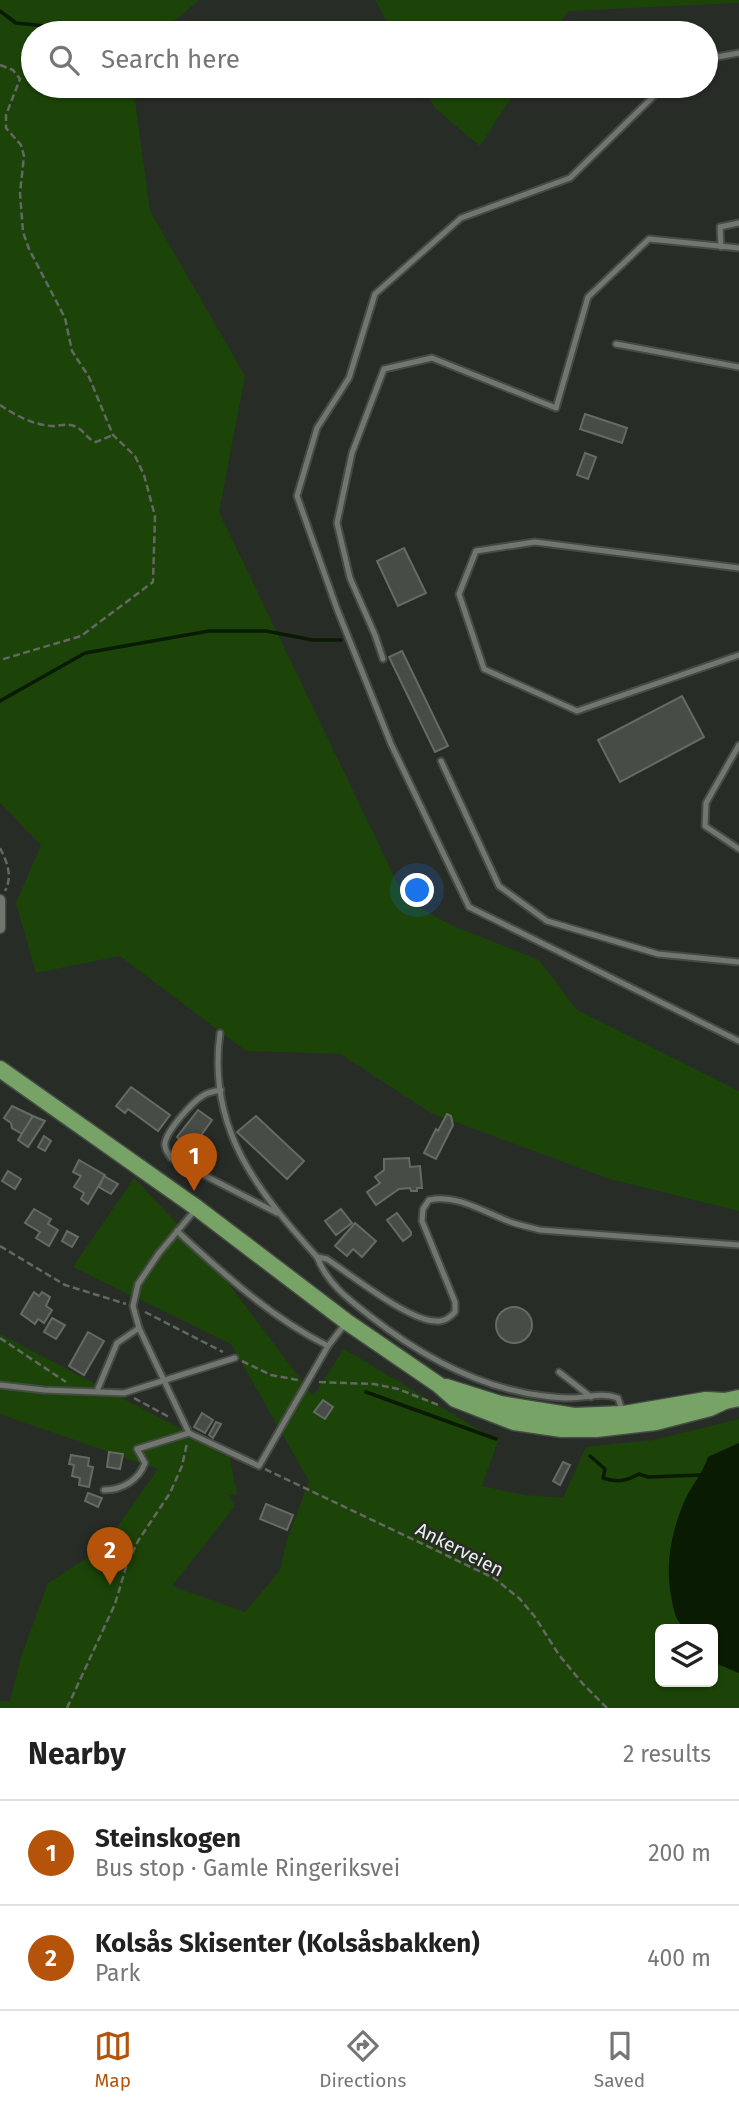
<!DOCTYPE html>
<meta charset="utf-8">
<style>
body{margin:0;font-family:"Fira Sans",sans-serif;background:#f2f2f2;color:#222}
.controls{position:absolute;right:21px;bottom:21px;display:grid;overflow:hidden;border-radius:10px;box-shadow:0 2px 5px #0004}
.controls button{width:63px;height:63px;display:grid;place-items:center;padding:0;border:0;border-bottom:2px solid #e0e0e0;background:#fff;color:#222;font:35px sans-serif}
.you{position:absolute;left:418px;top:891px;width:24px;height:24px;margin:-18px;border:5px solid #fff;border-radius:50%;background:#1a73e8;box-shadow:0 0 0 10px #1a73e833}
.badge{display:grid;place-items:center;width:46px;height:46px;border-radius:50%;background:#b45309;color:#fff;font-size:23px;font-weight:700}
.pin{position:absolute;translate:-50% -58px;filter:drop-shadow(0 2px 4px #0008)}
.pin::after{content:'';position:absolute;top:37px;width:24px;height:21px;background:inherit;clip-path:polygon(0 0,100% 0,50% 100%)}
.list{margin:0;padding:0;list-style:none}
h2{display:flex;justify-content:space-between;align-items:center;height:91px;margin:0;padding:0 28px;font-size:30px}
h2 small{font-size:23px;font-weight:400;color:#767676}
.list li{display:grid;grid-template-columns:46px 1fr auto;gap:21px;align-items:center;box-sizing:border-box;height:105px;padding:0 28px;border-top:2px solid #e0e0e0}
.list b{display:block;font-size:26px;white-space:nowrap}
.list p{margin:0;font-size:23px;white-space:nowrap;color:#767676}
.list em{font-size:23px;font-style:normal;color:#767676}
.icon{flex:none;width:38px;height:38px;fill:none;stroke:currentColor;stroke-width:2;stroke-linecap:round;stroke-linejoin:round}
.map{position:relative;flex:none;width:739px;height:1708px;overflow:hidden}
.search{position:absolute;background:#fff;box-shadow:0 2px 5px #0004;left:21px;right:21px;top:21px;height:77px;display:flex;align-items:center;gap:18px;box-sizing:border-box;padding:0 24px;border-radius:38px;color:#767676;font-size:26px}
.sheet{height:301px;background:#fff}
nav{display:flex;justify-content:space-around;align-items:center;box-sizing:border-box;height:98px;border-top:2px solid #e0e0e0;background:#fff;font-size:19px;color:#767676}
nav a{display:grid;justify-items:center;gap:4px}
nav .on{color:#b45309}
.map>svg:first-child{display:block}
.green{fill:#1c4408}
.water{fill:#0a1b04}
.lines{fill:none;stroke-linecap:round;stroke-linejoin:round}
.stream{stroke:#0a1b04;stroke-width:3.5}
.building{fill:#484c46;stroke:#656a64;stroke-width:2}
.service-casing{stroke:#464a45;stroke-width:9}
.minor-casing{stroke:#464a45;stroke-width:13}
.primary-casing{stroke:#464a45;stroke-width:19}
.path{stroke:#646763;stroke-width:2.5;stroke-dasharray:7 3.5;stroke-linecap:butt}
.service{stroke:#71766f;stroke-width:5}
.minor{stroke:#71766f;stroke-width:10}
.primary{stroke:#77a466;stroke-width:16}
.labels{text-anchor:middle;stroke-width:5;stroke-linejoin:round;paint-order:stroke}
.street-label{font-size:19px;fill:#edf0ec;stroke:#282c27}
</style>
<div class="map">
<svg width="739" height="1708" viewBox="0 0 739 1708">
<rect width="100%" height="100%" fill="#282c27"/>
<g class="green">
<path d="M 0,0 L 199,0 L 160,33 L 33,33 L 33,86 L 133,86 L 150,211 L 245,376 L 219,512 L 406,901 L 453,926 L 539,960 L 577,1010 L 739,1091 L 739,1211 L 610,1179 L 431,1113 L 341,1054 L 246,1051 L 120,956 L 36,973 L 16,903 L 41,845 L 0,803 Z"/>
<path d="M 375,0 L 739,0 L 739,3 L 568,11 L 553,33 L 394,33 Z"/>
<path d="M 423,86 L 519,86 L 480,146 L 435,108 Z"/>
<path d="M 134,1178 L 208,1256 L 313,1396 L 344,1349 L 498,1441 L 482,1486 L 524,1495 L 563,1498 L 586,1447 L 653,1440 L 739,1419 L 739,1443 L 708,1457 C 703,1473 692,1485 685,1500 C 672,1531 665,1562 671,1596 C 673,1608 676,1622 686,1629 L 660,1629 L 660,1682 L 713,1682 L 713,1662 L 739,1673 L 739,1708 L 0,1708 L 0,1701 L 10,1701 L 21,1657 L 48,1583 L 102,1548 L 158,1469 L 0,1414 L 0,1334 L 229,1454 L 237,1496 L 227,1493 L 235,1506 L 172,1586 L 245,1612 L 280,1570 L 287,1540 L 309,1481 L 231,1344 L 73,1267 Z"/>
</g>
<path class="water" d="M 739,1443 L 739,1673 L 713,1662 L 713,1629 C 680,1629 677,1630 671,1595 C 665,1562 672,1530 685,1500 C 692,1485 703,1473 708,1457 Z"/>
<g class="lines">
<g class="stream">
<path d="M 0,11 L 16,23 L 56,27"/>
<path d="M 0,701 L 85,653 L 209,631 L 266,631 L 313,640 L 341,640"/>
<path d="M 366,1392 L 496,1439"/>
<path d="M 590,1456 L 605,1469 L 603,1478 C 618,1483 626,1481 639,1474 L 648,1477 L 701,1475"/>
</g>
</g>
<g class="building">
<path d="M 585,414 L 627,428 L 622,443 L 580,429 Z"/>
<path d="M 585,453 L 596,457 L 588,479 L 577,475 Z"/>
<path d="M 404,548 L 426,593 L 398,606 L 377,561 Z"/>
<path d="M 402,651 L 448,746 L 435,752 L 389,657 Z"/>
<path d="M 682,696 L 704,737 L 620,782 L 598,740 Z"/>
<path d="M 131,1087 L 170,1115 L 158,1131 L 128,1109 L 125,1113 L 116,1106 Z"/>
<path d="M 12,1106 L 33,1116 L 22,1134 L 12,1128 L 11,1123 L 4,1118 Z"/>
<path d="M 198,1110 L 212,1120 L 192,1148 L 177,1137 Z"/>
<path d="M 447,1114 L 451,1116 L 453,1125 L 436,1159 L 424,1153 L 436,1129 L 438,1131 Z"/>
<path d="M 33,1116 L 45,1121 L 28,1147 L 18,1140 Z"/>
<path d="M 256,1116 L 304,1161 L 287,1179 L 237,1132 Z"/>
<path d="M 44,1136 L 51,1141 L 45,1151 L 38,1147 Z"/>
<path d="M 409,1158 L 410,1167 L 420,1166 L 422,1188 L 417,1188 L 417,1191 L 411,1191 L 410,1188 L 399,1189 L 376,1205 L 367,1192 L 380,1183 L 375,1177 L 384,1170 L 384,1159 Z"/>
<path d="M 79,1160 L 105,1175 L 88,1204 L 81,1199 L 84,1193 L 74,1187 L 81,1176 L 73,1172 Z"/>
<path d="M 8,1171 L 21,1179 L 15,1189 L 2,1181 Z"/>
<path d="M 104,1176 L 118,1184 L 111,1194 L 99,1187 Z"/>
<path d="M 34,1209 L 51,1219 L 48,1224 L 58,1230 L 49,1246 L 36,1238 L 40,1232 L 25,1223 Z"/>
<path d="M 341,1209 L 352,1223 L 336,1235 L 325,1221 Z"/>
<path d="M 397,1213 L 411,1232 L 411,1235 L 403,1241 L 387,1220 Z"/>
<path d="M 355,1223 L 376,1241 L 362,1257 L 353,1249 L 347,1256 L 335,1246 Z"/>
<path d="M 67,1231 L 78,1237 L 72,1247 L 62,1241 Z"/>
<path d="M 34,1292 L 39,1296 L 42,1292 L 50,1297 L 46,1306 L 52,1310 L 44,1323 L 38,1319 L 35,1324 L 21,1314 Z"/>
<circle cx="514" cy="1325" r="18"/>
<path d="M 52,1318 L 65,1325 L 56,1339 L 44,1332 Z"/>
<path d="M 88,1332 L 104,1341 L 84,1375 L 69,1366 Z"/>
<path d="M 323,1400 L 333,1407 L 325,1419 L 314,1412 Z"/>
<path d="M 202,1413 L 213,1420 L 205,1433 L 194,1427 Z"/>
<path d="M 216,1422 L 221,1424 L 213,1438 L 209,1435 Z"/>
<path d="M 109,1452 L 123,1454 L 120,1469 L 107,1467 Z"/>
<path d="M 71,1455 L 89,1458 L 88,1466 L 93,1467 L 89,1487 L 79,1485 L 80,1478 L 72,1476 L 74,1465 L 69,1464 Z"/>
<path d="M 563,1462 L 570,1465 L 560,1485 L 553,1481 Z"/>
<path d="M 88,1493 L 102,1498 L 98,1507 L 85,1501 Z"/>
<path d="M 266,1504 L 293,1515 L 287,1530 L 260,1519 Z"/>
</g>
<g class="lines">
<g class="service-casing">
<g id="service">
<path d="M 706,59 L 739,53"/>
<path d="M 664,86 L 570,178 L 461,218 L 375,294 L 349,378 L 317,428 L 297,496 L 337,609 L 391,744 L 469,907 L 739,1041"/>
<path d="M 721,247 L 720,227 L 739,223"/>
<path d="M 616,344 L 739,367"/>
<path d="M 739,568 L 535,542 L 476,551 L 459,594 L 484,669 L 577,711 L 739,655"/>
<path d="M 383,659 L 375,635 L 350,578 L 337,523 L 352,453 L 384,369 L 432,358 L 556,408 L 588,297 L 649,239 L 739,248"/>
<path d="M 739,745 L 706,803 L 705,826 L 739,849"/>
<path d="M 441,761 L 499,886 L 547,921 L 658,954 L 739,962"/>
<path d="M 220,1033 C 207,1129 257,1190 317,1257"/>
<path d="M 221,1090 C 215,1091 209,1092 204,1095 C 193,1101 167,1130 165,1143 C 164,1149 168,1153 171,1158 L 277,1213"/>
<path d="M 196,1209 L 159,1253 L 138,1284 L 133,1306 L 139,1328 L 189,1433 L 259,1466 L 328,1346 L 345,1324"/>
<path d="M 177,1231 C 224,1274 270,1317 328,1346"/>
<path d="M 559,1372 L 591,1397"/>
<path d="M 0,1385 L 44,1390 L 124,1393 L 235,1358"/>
<path d="M 97,1391 L 117,1343 L 139,1328"/>
<path d="M 623,1413 L 618,1398 C 602,1392 587,1398 570,1398 C 562,1398 552,1397 544,1396 C 478,1388 421,1356 370,1316 C 348,1299 327,1283 317,1257 L 327,1259 C 351,1275 409,1321 436,1321 C 444,1322 449,1318 455,1312 L 455,1302 L 422,1221 L 423,1209 L 429,1200 C 457,1194 482,1211 508,1221 C 518,1225 529,1227 540,1230 L 739,1245"/>
<path d="M 104,1490 C 122,1490 139,1480 145,1463 L 137,1449 L 189,1433"/>
</g>
</g>
<g class="minor-casing">
<path id="minor" d="M 0,900 L 0,928"/>
</g>
<g class="primary-casing">
<g id="primary">
<path d="M 0,1069 L 197,1208 L 347,1322 L 439,1385 L 455,1399 L 514,1422 L 562,1429 L 596,1429 L 656,1422 L 710,1408 L 725,1401"/>
<path d="M 446,1387 L 500,1404 L 574,1416 L 624,1414 L 706,1400 L 725,1401 L 739,1398"/>
</g>
</g>
<g class="path">
<path d="M 0,65 L 13,70 L 20,79 L 6,115 L 6,128 L 21,145 L 24,156 L 20,193 L 23,232 L 29,249 L 65,318 L 72,351 L 89,377 L 113,435 L 135,456 L 144,475 L 155,516 L 153,582 L 81,636 L 0,660"/>
<path d="M 0,405 C 15,415 33,425 52,426 C 60,426 67,423 74,426 C 85,430 86,439 96,442 L 113,435"/>
<path d="M 0,848 C 7,862 13,876 5,891"/>
<path d="M 0,1246 L 65,1285 L 126,1304"/>
<path d="M 145,1312 L 223,1352"/>
<path d="M 0,1338 L 66,1382"/>
<path d="M 242,1361 L 271,1375 L 298,1380"/>
<path d="M 319,1382 L 374,1384 L 398,1389 L 441,1406"/>
<path d="M 134,1398 L 171,1418"/>
<path d="M 265,1469 L 494,1578 L 520,1599 L 535,1617 L 559,1655 L 583,1684 L 607,1708"/>
<path d="M 67,1708 L 115,1604 L 127,1564 L 138,1541 L 170,1493 L 182,1466 L 187,1443"/>
</g>
<use href="#service" class="service"/>
<use href="#minor" class="minor"/>
<use href="#primary" class="primary"/>
</g>
<g class="labels">
<g class="street-label">
<text transform="translate(460 1549) rotate(27)" y="7">Ankerveien</text>
</g>
</g>
</svg>
<div class="controls">
<button><svg class="icon" aria-label="layers" viewBox="0 0 24 24"><path d="M12 4l9 5-9 5-9-5zM3 14l9 5 9-5"/></svg></button>
</div>
<div class="you"></div>
<div class="pin badge" style="left:194px;top:1191px">1</div>
<div class="pin badge" style="left:110px;top:1585px">2</div>
<div class="search"><svg class="icon" aria-label="search" viewBox="0 0 24 24"><circle cx="10" cy="10" r="6"/><path d="M15 15l6 6"/></svg>Search here</div>
</div>
<section class="sheet">
<h2>Nearby<small>2 results</small></h2>
<ul class="list">
<li><span class="badge">1</span><div><b>Steinskogen</b><p>Bus stop · Gamle Ringeriksvei</p></div><em>200 m</em></li>
<li><span class="badge">2</span><div><b>Kolsås Skisenter (Kolsåsbakken)</b><p>Park</p></div><em>400 m</em></li>
</ul>
</section>
<nav>
<a class="on"><svg class="icon" aria-label="map" viewBox="0 0 24 24"><path d="M3 6l6-2 6 2 6-2v14l-6 2-6-2-6 2zM9 4v14M15 6v14"/></svg>Map</a>
<a><svg class="icon" aria-label="directions" viewBox="0 0 24 24"><path d="M12 3l9 9-9 9-9-9zM9 14v-3h6M13 9l2 2-2 2"/></svg>Directions</a>
<a><svg class="icon" aria-label="saved" viewBox="0 0 24 24"><path d="M7 4h10v16l-5-4-5 4z"/></svg>Saved</a>
</nav>
